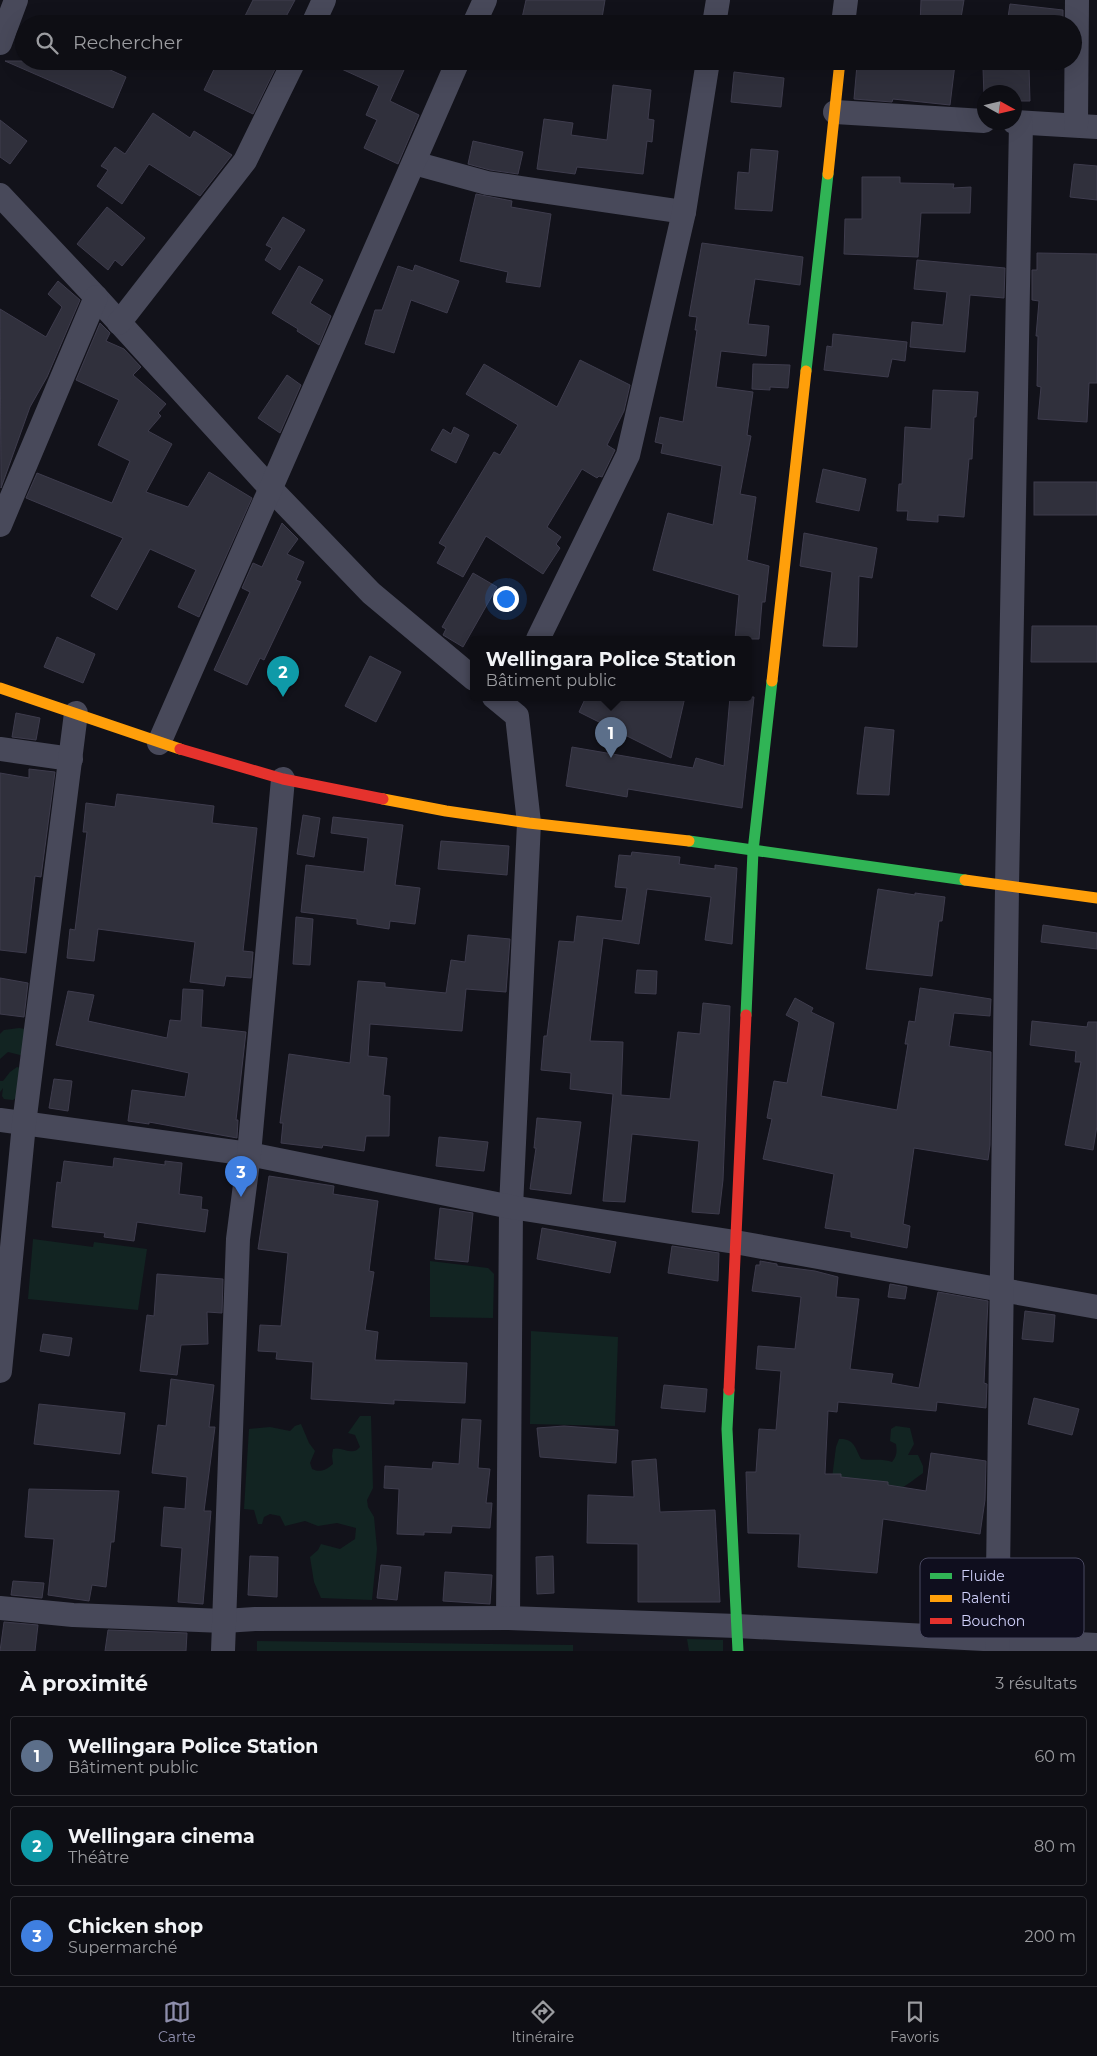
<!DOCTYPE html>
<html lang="fr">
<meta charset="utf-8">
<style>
body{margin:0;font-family:Montserrat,sans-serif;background:#17171d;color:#f1f3f6}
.compass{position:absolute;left:977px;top:85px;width:45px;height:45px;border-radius:50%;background:#0e0e14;box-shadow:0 5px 20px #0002;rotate:98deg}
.you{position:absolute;left:505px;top:598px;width:18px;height:18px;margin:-12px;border:4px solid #fff;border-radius:50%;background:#1a73e8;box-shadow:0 0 0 8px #1a73e833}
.badge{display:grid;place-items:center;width:32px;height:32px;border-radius:50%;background:#8e8eac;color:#fff;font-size:16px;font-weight:700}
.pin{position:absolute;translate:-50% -41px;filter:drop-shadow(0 1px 2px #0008)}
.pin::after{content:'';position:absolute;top:26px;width:18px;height:15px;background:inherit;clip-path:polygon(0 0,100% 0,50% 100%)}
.popup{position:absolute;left:470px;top:636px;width:282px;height:65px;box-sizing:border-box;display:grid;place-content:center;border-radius:5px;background:#0e0e14;filter:drop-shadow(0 1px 4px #0005);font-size:16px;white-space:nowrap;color:#9b9ca0}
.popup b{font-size:19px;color:#f1f3f6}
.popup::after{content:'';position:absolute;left:50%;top:100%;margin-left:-10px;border:10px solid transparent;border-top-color:#0e0e14}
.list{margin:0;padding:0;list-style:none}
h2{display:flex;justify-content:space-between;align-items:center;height:65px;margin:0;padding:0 20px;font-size:21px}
h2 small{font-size:16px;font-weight:400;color:#9b9ca0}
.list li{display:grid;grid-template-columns:32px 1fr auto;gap:15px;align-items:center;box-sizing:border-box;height:80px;margin:0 10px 10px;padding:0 10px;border:1px solid #2e2e34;border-radius:5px}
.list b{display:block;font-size:19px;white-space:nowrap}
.list p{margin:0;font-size:16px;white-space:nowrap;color:#9b9ca0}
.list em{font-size:16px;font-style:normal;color:#9b9ca0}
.icon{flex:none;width:28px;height:28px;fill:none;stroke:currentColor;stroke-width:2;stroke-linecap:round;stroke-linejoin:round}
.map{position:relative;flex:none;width:1097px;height:1651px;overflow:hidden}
.search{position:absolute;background:#0e0e14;box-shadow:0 5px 20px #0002;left:15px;right:15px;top:15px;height:55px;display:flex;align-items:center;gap:12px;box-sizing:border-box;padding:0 18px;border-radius:28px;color:#9b9ca0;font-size:19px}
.sheet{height:335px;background:#0e0e14}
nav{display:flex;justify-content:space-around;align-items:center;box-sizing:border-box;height:70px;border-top:1px solid #2e2e34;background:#0e0e14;font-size:14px;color:#9b9ca0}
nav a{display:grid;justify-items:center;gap:2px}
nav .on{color:#8e8eac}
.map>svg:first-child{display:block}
.green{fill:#122422}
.building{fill:#30303c;stroke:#3e3c4d}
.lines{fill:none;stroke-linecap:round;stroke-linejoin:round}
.street{stroke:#48495a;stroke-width:24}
.fast{stroke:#30b455;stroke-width:11}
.slow{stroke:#ff9f0a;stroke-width:11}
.jam{stroke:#e5322d;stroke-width:11}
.key{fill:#0f0e1e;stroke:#494860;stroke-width:1}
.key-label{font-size:14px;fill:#d0d1fa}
</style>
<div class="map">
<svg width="1097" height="1651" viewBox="0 0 1097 1651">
<rect width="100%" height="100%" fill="#12121a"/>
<g class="green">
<path d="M 19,1028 L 32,1030 L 27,1054 L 20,1055 L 8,1052 L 0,1059 L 0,1034 L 4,1030 Z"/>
<path d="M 17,1067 L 25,1069 L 16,1098 L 13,1100 L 4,1099 L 2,1096 L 3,1088 L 0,1092 L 0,1081 L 3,1081 L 10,1072 Z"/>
<path d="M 33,1239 L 93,1247 L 94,1242 L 147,1249 L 138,1310 L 28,1299 Z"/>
<path d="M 430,1261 L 488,1268 L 494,1274 L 493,1318 L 430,1317 Z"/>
<path d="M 531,1331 L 618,1337 L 615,1426 L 530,1424 Z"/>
<path d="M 360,1416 L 371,1416 L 373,1488 L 367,1500 L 368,1507 L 374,1517 L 377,1549 L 372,1600 L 321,1598 L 314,1582 L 310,1557 L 318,1550 L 321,1544 L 340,1549 L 355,1539 L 356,1528 L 337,1523 L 318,1526 L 305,1521 L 285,1526 L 280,1516 L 270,1514 L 264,1517 L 262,1524 L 258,1524 L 254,1510 L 244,1509 L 249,1429 L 270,1427 L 290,1431 L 295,1426 L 301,1424 L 309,1443 L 315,1451 L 310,1463 L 312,1469 C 321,1473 326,1470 333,1464 L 332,1456 L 333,1449 C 343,1446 352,1457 360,1447 L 355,1435 L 348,1433 Z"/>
<path d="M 896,1426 L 910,1428 L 914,1444 L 908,1455 L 918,1455 L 923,1466 L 923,1473 C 916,1478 907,1485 900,1489 L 832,1478 L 836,1447 L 839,1439 C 854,1438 855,1448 861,1459 C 872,1461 882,1458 892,1462 C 897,1456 897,1452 896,1444 L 890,1441 L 891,1429 Z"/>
<path d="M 687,1639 L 723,1640 L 723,1651 L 689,1651 Z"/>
<path d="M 257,1641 L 573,1645 L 573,1651 L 257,1651 Z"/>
</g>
<g class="building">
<path d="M 253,0 L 295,0 L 282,24 L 255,24 L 244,18 Z"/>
<path d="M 526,0 L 605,0 L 601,24 L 554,24 L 522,18 Z"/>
<path d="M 921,0 L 964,0 L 960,24 L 920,24 Z"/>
<path d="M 1010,4 L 1063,10 L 1063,24 L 1007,24 Z"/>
<path d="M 5,61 L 90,61 L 126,77 L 113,108 Z"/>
<path d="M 218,61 L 279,61 L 253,114 L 204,90 Z"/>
<path d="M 324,61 L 408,61 L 390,101 L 419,115 L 398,164 L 364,148 L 377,120 L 366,115 L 379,86 Z"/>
<path d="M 867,61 L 934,61 L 955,64 L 950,105 L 893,99 L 892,102 L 854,99 L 857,65 L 866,66 Z"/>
<path d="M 1029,67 L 1030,101 L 1014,101 L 1014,92 L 984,92 L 984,97 L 983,68 Z"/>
<path d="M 734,72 L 784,78 L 781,107 L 731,102 Z"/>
<path d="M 613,85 L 651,90 L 648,119 L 654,120 L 652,142 L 647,141 L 643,174 L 577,167 L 575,174 L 537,169 L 544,119 L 573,123 L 571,135 L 607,140 Z"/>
<path d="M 153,113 L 190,138 L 194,131 L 232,155 L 200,196 L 149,164 L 122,204 L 97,186 L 108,170 L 101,166 L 115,147 L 125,154 Z"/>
<path d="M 0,120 L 27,141 L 10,164 L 0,157 Z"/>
<path d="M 473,141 L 523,152 L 518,174 L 490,170 L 468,164 Z"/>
<path d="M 751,149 L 778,151 L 772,211 L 735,209 L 738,172 L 749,173 Z"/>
<path d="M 1074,164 L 1097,166 L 1097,200 L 1070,197 Z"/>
<path d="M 862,177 L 900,177 L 900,183 L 954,184 L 953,188 L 971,187 L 970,213 L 921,213 L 918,257 L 844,254 L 845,219 L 862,219 Z"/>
<path d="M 476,194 L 512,201 L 511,207 L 551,214 L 540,287 L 506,282 L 508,272 L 460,261 Z"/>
<path d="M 107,207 L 145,238 L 122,266 L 115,260 L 108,270 L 77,244 Z"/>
<path d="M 283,217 L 305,230 L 280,270 L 265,260 L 272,248 L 266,245 Z"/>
<path d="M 702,243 L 803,257 L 800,285 L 755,279 L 748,324 L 769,326 L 766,356 L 721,351 L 716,387 L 753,392 L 747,435 L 751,436 L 740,494 L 756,497 L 747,560 L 769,566 L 765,602 L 762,602 L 759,639 L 735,639 L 739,595 L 653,570 L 668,513 L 713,525 L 722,466 L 661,453 L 663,444 L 655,442 L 660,417 L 683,422 L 697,330 L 695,330 L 697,317 L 689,316 Z"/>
<path d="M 1037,253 L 1097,254 L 1097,383 L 1089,383 L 1087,422 L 1038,419 L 1041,387 L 1037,386 L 1038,336 L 1036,336 L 1039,301 L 1032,300 L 1032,270 L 1037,270 Z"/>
<path d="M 917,260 L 1005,268 L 1004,298 L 970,295 L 965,352 L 910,347 L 912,322 L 943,325 L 947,292 L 914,289 Z"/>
<path d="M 415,265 L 459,281 L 447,313 L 411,300 L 394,353 L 365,344 L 375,310 L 382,310 L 398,266 L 413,271 Z"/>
<path d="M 299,266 L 323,280 L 310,303 L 331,316 L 319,345 L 297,331 L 298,329 L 272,313 Z"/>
<path d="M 58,281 L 80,300 L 47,377 L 30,407 L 1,488 L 0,309 L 46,337 L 62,307 L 48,294 Z"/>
<path d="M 100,323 L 110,333 L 106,341 L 124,349 L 141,367 L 133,375 L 166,404 L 158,413 L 161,416 L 148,431 L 172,444 L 146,492 L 188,507 L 209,472 L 252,498 L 199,617 L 178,607 L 196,570 L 150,549 L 117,610 L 91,596 L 123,538 L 26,498 L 37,473 L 112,503 L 130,461 L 98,445 L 119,400 L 76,380 Z"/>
<path d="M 833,334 L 907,342 L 905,361 L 892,359 L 888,377 L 824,370 L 827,346 L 832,347 Z"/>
<path d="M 580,360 L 630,385 L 624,411 L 607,445 L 615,450 L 602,477 L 599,476 L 597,478 L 582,469 L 547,527 L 561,537 L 556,544 L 560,548 L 543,574 L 486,536 L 463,577 L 437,563 L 446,547 L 439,543 L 494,452 L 500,455 L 518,425 L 466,394 L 484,364 L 557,407 Z"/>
<path d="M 753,364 L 790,365 L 788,388 L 770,387 L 770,390 L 752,389 Z"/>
<path d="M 287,375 L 301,385 L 280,433 L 258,418 Z"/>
<path d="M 933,390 L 978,392 L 976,417 L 974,417 L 972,459 L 969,459 L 964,517 L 938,515 L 938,522 L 907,520 L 908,511 L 897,511 L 899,484 L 902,484 L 905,427 L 931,429 Z"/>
<path d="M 454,427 L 469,435 L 456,463 L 431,450 L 443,429 L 451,434 Z"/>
<path d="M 823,469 L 866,479 L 859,511 L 816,502 Z"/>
<rect x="1034" y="482" width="63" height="33"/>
<path d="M 282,523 L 298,539 L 287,554 L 304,562 L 296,580 L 301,582 L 264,660 L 260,658 L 247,685 L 214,670 L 250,592 L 242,588 L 253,563 L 262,567 Z"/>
<path d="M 804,533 L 877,548 L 872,578 L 859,576 L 857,647 L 823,646 L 832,572 L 800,566 Z"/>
<path d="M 473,573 L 497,587 L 463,647 L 443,635 L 446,629 L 442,627 Z"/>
<path d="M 1032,626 L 1097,626 L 1097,662 L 1031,662 Z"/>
<path d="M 57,637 L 95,654 L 83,683 L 44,667 Z"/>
<path d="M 370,656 L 401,672 L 376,722 L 345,706 Z"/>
<path d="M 586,697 L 685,697 L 671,758 L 579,712 Z"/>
<path d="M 730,697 L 754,697 L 742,808 L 628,789 L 627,797 L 566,786 L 572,747 L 693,768 L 696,758 L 724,766 Z"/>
<path d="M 16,713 L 40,718 L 36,740 L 12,737 Z"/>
<path d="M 865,727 L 894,730 L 889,795 L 857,794 Z"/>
<path d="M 29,769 L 55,772 L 41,877 L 35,876 L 26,953 L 0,950 L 0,773 L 29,778 Z"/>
<path d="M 117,794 L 214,806 L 212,823 L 257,828 L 243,951 L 253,952 L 251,978 L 226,976 L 224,986 L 190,982 L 195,942 L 98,929 L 94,961 L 67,958 L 70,929 L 75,930 L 87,832 L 83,832 L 86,803 L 115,807 Z"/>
<path d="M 303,815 L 320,818 L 314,857 L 297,854 Z"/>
<path d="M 333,817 L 403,825 L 395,885 L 420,888 L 415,924 L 390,921 L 389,929 L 357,924 L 357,919 L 301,912 L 306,865 L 364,872 L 368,838 L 331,833 Z"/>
<path d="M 441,841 L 509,846 L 507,875 L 438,869 Z"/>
<path d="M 632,852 L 680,857 L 679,864 L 715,869 L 715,865 L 737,868 L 732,944 L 705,940 L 711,897 L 647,889 L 639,944 L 603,938 L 590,1041 L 623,1042 L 621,1095 L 670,1099 L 678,1032 L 700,1034 L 703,1003 L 730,1006 L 723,1180 L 719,1214 L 692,1212 L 699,1141 L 632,1134 L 625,1202 L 603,1201 L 613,1094 L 570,1089 L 571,1073 L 541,1070 L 544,1036 L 547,1036 L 559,941 L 574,942 L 577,916 L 622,921 L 627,888 L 615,887 L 619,855 L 631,856 Z"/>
<path d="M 878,889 L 915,895 L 915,893 L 945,897 L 942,921 L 939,921 L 932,976 L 866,969 Z"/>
<path d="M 296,917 L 313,919 L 310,965 L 293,964 Z"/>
<path d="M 1043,925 L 1097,933 L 1097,949 L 1041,942 Z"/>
<path d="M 468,935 L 510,939 L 506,992 L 466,989 L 462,1031 L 370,1024 L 368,1056 L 387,1058 L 383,1095 L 390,1096 L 389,1136 L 366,1136 L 364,1151 L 323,1145 L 322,1148 L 281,1143 L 283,1123 L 280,1123 L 289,1054 L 350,1063 L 358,981 L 385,983 L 385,987 L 446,993 L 451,960 L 465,962 Z"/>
<path d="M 637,970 L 657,971 L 656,994 L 635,993 Z"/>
<path d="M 0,978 L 28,983 L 24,1017 L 0,1014 Z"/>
<path d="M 920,988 L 991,999 L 990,1016 L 954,1013 L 949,1046 L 991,1052 L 990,1145 L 988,1160 L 914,1148 L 903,1224 L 910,1226 L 907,1248 L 851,1237 L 851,1232 L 825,1228 L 834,1174 L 763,1159 L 772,1119 L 767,1118 L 774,1081 L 787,1083 L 799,1022 L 786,1015 L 795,998 L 813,1008 L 811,1012 L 834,1023 L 821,1096 L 897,1110 L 908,1044 L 905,1044 L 909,1021 L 915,1022 Z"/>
<path d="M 183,989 L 203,990 L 201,1027 L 246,1032 L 236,1120 L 238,1120 L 237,1138 L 149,1122 L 149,1124 L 128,1121 L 132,1090 L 185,1097 L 189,1073 L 56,1045 L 68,991 L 94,995 L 88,1021 L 167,1038 L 170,1020 L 181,1021 Z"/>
<path d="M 1032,1021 L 1087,1027 L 1088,1022 L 1097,1022 L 1097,1126 L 1093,1150 L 1065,1145 L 1081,1062 L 1075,1062 L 1076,1051 L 1030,1045 Z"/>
<path d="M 54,1079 L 72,1081 L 68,1111 L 49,1108 Z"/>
<path d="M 537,1118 L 581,1122 L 571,1194 L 530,1189 L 536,1148 L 534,1148 Z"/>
<path d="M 439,1137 L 488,1142 L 484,1171 L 436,1166 Z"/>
<path d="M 114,1158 L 165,1165 L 165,1161 L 182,1163 L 179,1194 L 202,1197 L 201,1209 L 208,1210 L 205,1232 L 137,1222 L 134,1241 L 104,1237 L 105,1233 L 52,1227 L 57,1182 L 61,1183 L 64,1161 L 113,1167 Z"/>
<path d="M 269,1176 L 334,1186 L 333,1194 L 378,1201 L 369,1271 L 374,1272 L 365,1330 L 378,1332 L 375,1360 L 467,1363 L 465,1403 L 394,1400 L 394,1404 L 311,1399 L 313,1362 L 276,1359 L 277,1352 L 258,1351 L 260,1325 L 281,1326 L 288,1253 L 258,1249 Z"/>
<path d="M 440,1208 L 473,1213 L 468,1262 L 435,1259 Z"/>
<path d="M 542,1228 L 616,1242 L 610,1273 L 537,1259 Z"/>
<path d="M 672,1246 L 719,1253 L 718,1281 L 668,1273 Z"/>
<path d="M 760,1261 L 777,1264 L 777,1266 L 815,1271 L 838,1277 L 836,1297 L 859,1299 L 850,1369 L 893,1374 L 891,1383 L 919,1388 L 938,1292 L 988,1301 L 984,1383 L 987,1384 L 986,1408 L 937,1402 L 936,1411 L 838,1402 L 837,1412 L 828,1411 L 825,1474 L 841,1474 L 841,1477 L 888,1482 L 888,1485 L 926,1491 L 931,1453 L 986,1461 L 985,1500 L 980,1534 L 883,1519 L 877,1573 L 798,1567 L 800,1534 L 748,1533 L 746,1472 L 756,1472 L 759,1429 L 776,1430 L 781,1371 L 756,1369 L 758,1346 L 795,1349 L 801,1297 L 752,1291 L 756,1265 L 760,1265 Z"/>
<path d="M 157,1274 L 223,1279 L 222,1313 L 207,1312 L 208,1344 L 181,1345 L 177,1375 L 140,1371 L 147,1315 L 154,1316 Z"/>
<path d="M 890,1284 L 907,1287 L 905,1299 L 888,1297 Z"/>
<path d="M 1025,1311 L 1055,1315 L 1053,1342 L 1022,1339 Z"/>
<path d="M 43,1334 L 72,1338 L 69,1356 L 40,1351 Z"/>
<path d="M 171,1379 L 214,1385 L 209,1427 L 215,1427 L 204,1511 L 211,1511 L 203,1604 L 178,1602 L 182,1548 L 161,1546 L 164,1507 L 185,1509 L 187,1477 L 152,1473 L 158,1425 L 166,1426 Z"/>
<path d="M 664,1385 L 707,1389 L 705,1412 L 661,1408 Z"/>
<path d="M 1034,1398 L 1079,1409 L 1072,1435 L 1028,1424 Z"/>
<path d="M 39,1404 L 125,1413 L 120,1454 L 34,1444 Z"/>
<path d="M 462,1419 L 481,1420 L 478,1468 L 490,1469 L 486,1503 L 492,1503 L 490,1528 L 452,1526 L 451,1533 L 424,1532 L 424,1535 L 397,1534 L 399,1489 L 384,1488 L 385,1466 L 432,1469 L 433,1462 L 459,1464 Z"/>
<path d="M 564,1426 L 618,1430 L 616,1463 L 540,1457 L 537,1428 Z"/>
<path d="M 656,1459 L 660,1512 L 715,1510 L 720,1602 L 638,1602 L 638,1544 L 587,1543 L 588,1495 L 634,1497 L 632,1461 Z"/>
<path d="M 29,1489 L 119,1491 L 114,1542 L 111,1542 L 106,1587 L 92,1585 L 89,1601 L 48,1595 L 54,1539 L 25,1537 Z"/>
<path d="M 250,1556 L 278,1557 L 277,1597 L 248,1595 Z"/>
<path d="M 553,1556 L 554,1593 L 537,1594 L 536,1557 Z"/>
<path d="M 381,1565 L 401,1567 L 397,1600 L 377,1598 Z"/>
<path d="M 445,1572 L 492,1575 L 490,1604 L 443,1601 Z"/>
<path d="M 961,1580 L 983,1581 L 981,1616 L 958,1615 Z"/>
<path d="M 13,1581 L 44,1583 L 42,1598 L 11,1595 Z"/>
<path d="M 4,1622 L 38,1625 L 35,1651 L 0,1651 Z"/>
<path d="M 108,1630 L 187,1633 L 186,1651 L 105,1651 Z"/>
</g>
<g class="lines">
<g class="street">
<path d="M 313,24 L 324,0"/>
<path d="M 474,24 L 485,0"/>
<path d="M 714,24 L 718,0"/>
<path d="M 843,24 L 846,0"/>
<path d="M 0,43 L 16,0"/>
<path d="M 835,112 L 984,121"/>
<path d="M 1014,122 L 1097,127"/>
<path d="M 1076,125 L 1077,0"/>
<path d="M 414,163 L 487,183 L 684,212"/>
<path d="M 0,195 L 96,297 L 272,490 L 371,593 L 474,679"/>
<path d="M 119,323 L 245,161 L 294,61"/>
<path d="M 0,525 L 96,297"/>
<path d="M 538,639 L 628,455 L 684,212 L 708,61"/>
<path d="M 494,697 L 517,716 L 529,823 L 511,1207 L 508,1618"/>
<path d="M 159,743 L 458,61"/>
<path d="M 0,749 L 71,759"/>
<path d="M 0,1120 L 249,1154 L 511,1207 L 735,1242 L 1097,1307"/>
<path d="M 0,1371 L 24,1124 L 76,713"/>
<path d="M 0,1608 L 73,1615 L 224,1621 L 255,1619 L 508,1618 L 737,1626 L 1097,1645"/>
<path d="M 223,1651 L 238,1239 L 249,1154 L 283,779"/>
<path d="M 997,1651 L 1007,887 L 1021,123"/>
</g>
<g class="fast">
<path d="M 806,371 L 828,174"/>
<path d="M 689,841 L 965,880"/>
<path d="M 746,1015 L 753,851 L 772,681"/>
<path d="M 729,1390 L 727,1429 L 738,1651"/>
</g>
<g class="slow">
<path d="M 828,174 L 840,61"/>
<path d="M 772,681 L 806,371"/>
<path d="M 0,688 L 180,749"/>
<path d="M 383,799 L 446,811 L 529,823 L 689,841"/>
<path d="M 965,880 L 1097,898"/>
</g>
<g class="jam">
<path d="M 180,749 L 283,779 L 383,799"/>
<path d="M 729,1390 L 746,1015"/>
</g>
</g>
<rect x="920" y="1558" width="164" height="80" rx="8" class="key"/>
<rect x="930" y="1573" width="22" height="6" fill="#30b455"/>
<rect x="930" y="1595" width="22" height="7" fill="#ff9f0a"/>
<rect x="930" y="1618" width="22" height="6" fill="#e5322d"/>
<g class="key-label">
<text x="961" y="1581">Fluide</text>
<text x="961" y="1603">Ralenti</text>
<text x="961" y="1626">Bouchon</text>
</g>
</svg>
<svg class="compass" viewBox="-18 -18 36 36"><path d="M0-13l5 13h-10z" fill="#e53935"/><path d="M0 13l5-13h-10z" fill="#9b9ca0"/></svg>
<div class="you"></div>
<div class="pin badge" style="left:611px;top:758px;background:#5c6f8a">1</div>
<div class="popup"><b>Wellingara Police Station</b>Bâtiment public</div>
<div class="pin badge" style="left:283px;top:697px;background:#0f9aa8">2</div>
<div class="pin badge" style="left:241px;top:1197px;background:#3f7fe0">3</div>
<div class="search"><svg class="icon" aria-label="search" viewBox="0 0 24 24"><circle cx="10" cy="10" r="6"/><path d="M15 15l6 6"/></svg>Rechercher</div>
</div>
<section class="sheet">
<h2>À proximité<small>3 résultats</small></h2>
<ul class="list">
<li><span class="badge" style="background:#5c6f8a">1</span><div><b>Wellingara Police Station</b><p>Bâtiment public</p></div><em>60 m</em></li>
<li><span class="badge" style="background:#0f9aa8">2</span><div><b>Wellingara cinema</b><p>Théâtre</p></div><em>80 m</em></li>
<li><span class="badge" style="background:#3f7fe0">3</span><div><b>Chicken shop</b><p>Supermarché</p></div><em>200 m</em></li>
</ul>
</section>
<nav>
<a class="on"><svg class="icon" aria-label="map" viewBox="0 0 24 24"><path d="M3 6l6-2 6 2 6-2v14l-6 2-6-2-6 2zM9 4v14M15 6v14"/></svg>Carte</a>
<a><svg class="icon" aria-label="directions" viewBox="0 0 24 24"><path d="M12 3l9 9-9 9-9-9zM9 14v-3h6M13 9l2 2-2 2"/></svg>Itinéraire</a>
<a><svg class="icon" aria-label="saved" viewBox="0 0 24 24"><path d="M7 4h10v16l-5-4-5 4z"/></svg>Favoris</a>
</nav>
